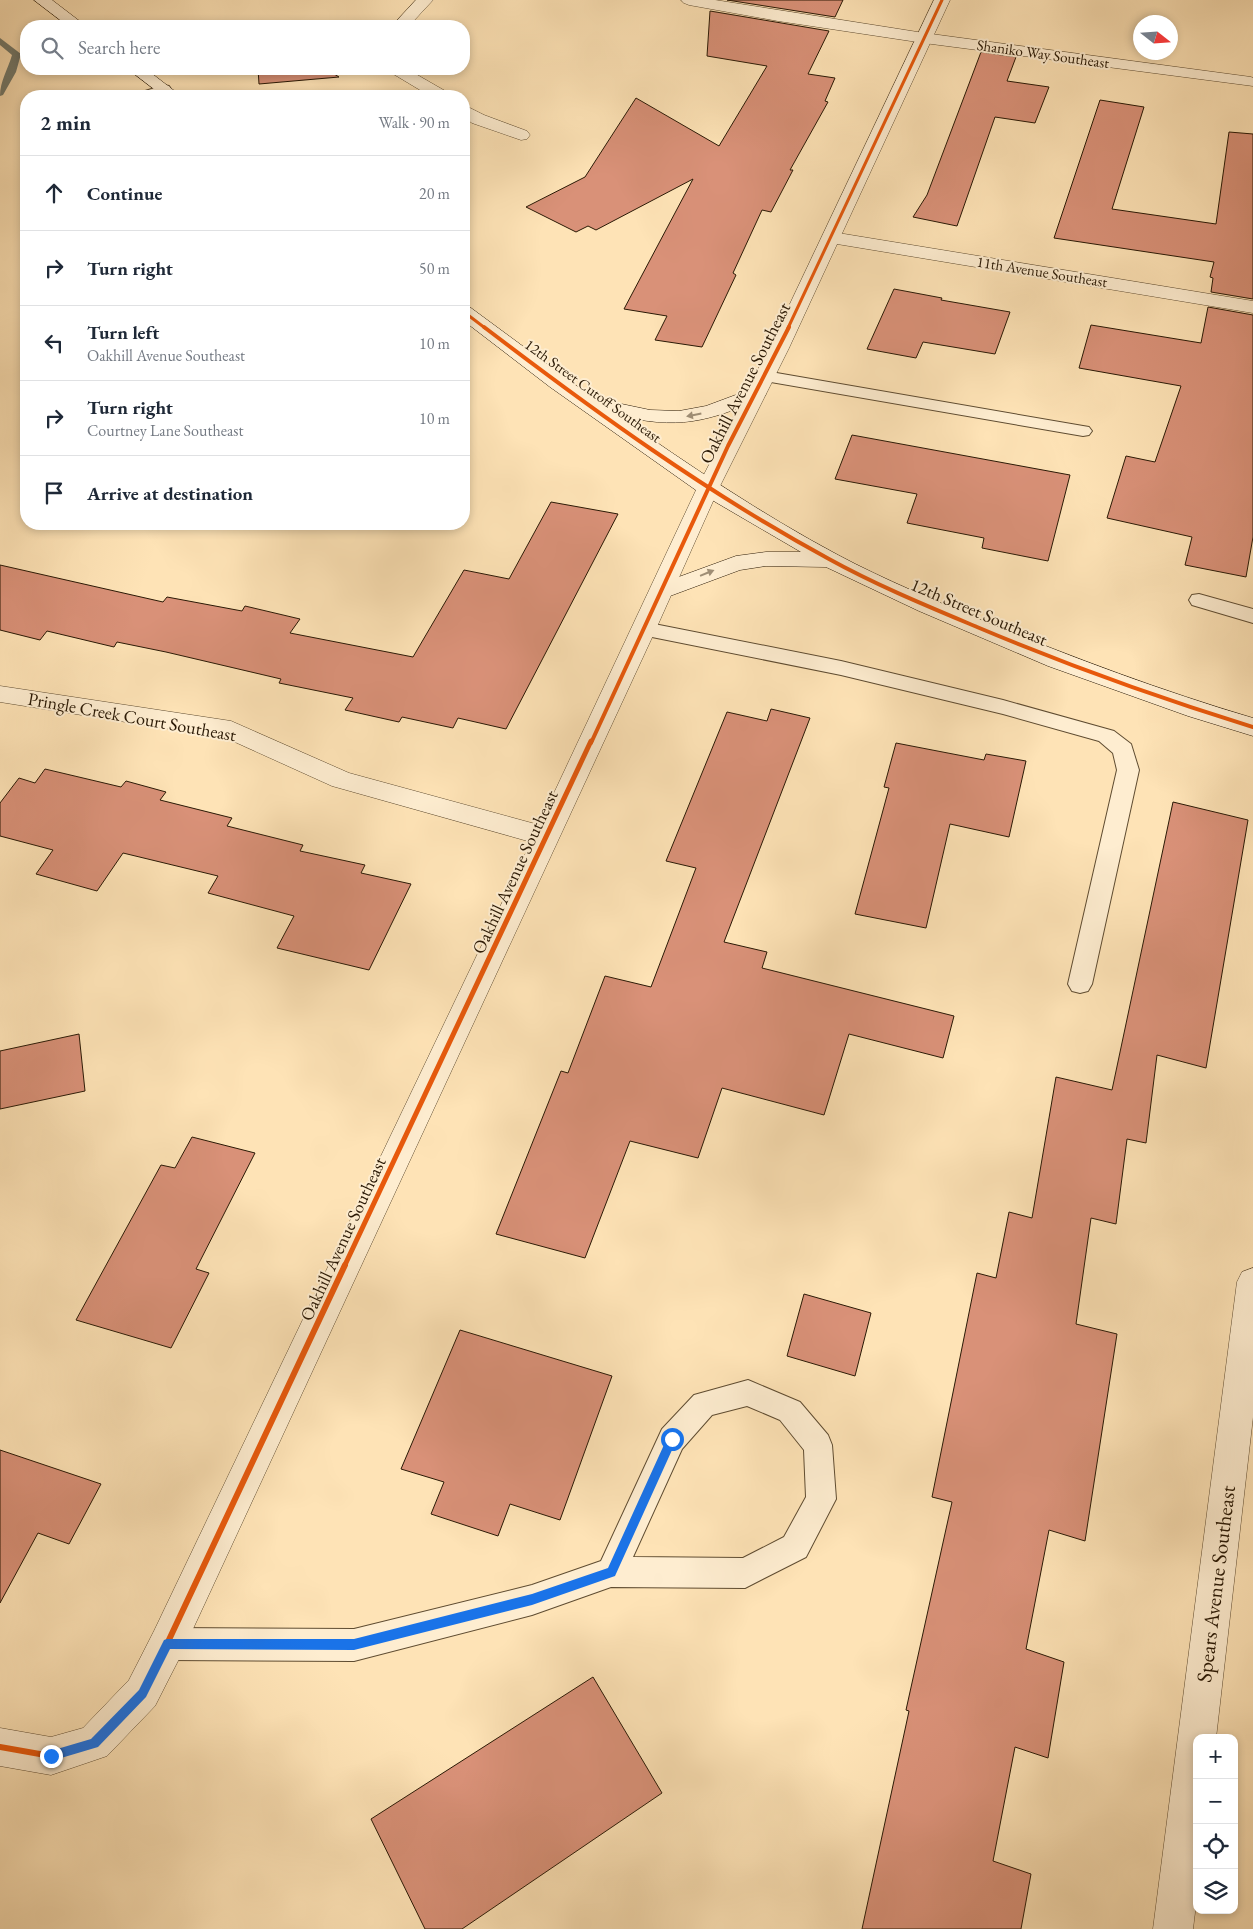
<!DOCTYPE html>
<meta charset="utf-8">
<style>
body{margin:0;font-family:"EB Garamond",serif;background:#f2f2f3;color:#1f2937}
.controls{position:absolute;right:15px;bottom:15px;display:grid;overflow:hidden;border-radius:10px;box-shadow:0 2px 8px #0003}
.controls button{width:45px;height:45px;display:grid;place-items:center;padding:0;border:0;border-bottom:1px solid #e0e1e3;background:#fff;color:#1f2937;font:25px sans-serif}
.compass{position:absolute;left:1133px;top:15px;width:45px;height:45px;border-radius:50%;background:#fff;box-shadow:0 2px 8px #0003;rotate:107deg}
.stop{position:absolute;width:15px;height:15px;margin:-11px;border:4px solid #1a73e8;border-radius:50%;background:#fff}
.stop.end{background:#1a73e8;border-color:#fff;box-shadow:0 1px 5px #0008}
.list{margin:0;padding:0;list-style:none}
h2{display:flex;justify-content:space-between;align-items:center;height:65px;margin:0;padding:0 20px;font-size:21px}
h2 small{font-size:16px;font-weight:400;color:#747a83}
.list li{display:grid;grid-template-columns:32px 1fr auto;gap:15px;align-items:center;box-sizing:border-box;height:75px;padding:0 20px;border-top:1px solid #e0e1e3}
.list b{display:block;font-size:19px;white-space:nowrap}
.list p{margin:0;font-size:16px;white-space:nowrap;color:#747a83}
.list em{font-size:16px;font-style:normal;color:#747a83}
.icon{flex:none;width:28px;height:28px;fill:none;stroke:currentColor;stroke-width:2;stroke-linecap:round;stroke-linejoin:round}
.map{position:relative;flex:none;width:1253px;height:1929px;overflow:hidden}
.search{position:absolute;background:#fff;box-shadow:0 2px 8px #0003;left:20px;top:20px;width:450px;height:55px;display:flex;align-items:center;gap:12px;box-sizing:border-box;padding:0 18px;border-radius:20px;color:#747a83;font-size:19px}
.panel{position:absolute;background:#fff;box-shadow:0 2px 8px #0003;left:20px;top:90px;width:450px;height:440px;border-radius:20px}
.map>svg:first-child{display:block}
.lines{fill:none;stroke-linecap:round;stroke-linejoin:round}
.stream{fill:#727b6f;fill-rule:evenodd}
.building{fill:#d99178;stroke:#2a1905}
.service-casing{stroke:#5f4c31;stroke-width:2}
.minor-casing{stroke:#5f4c31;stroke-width:1}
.tertiary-casing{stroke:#5f4c31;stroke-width:1}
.secondary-casing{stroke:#2a1905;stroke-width:1}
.service{fill:#feedd0;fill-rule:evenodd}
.minor{fill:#feedd0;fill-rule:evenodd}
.tertiary{fill:#feedd0;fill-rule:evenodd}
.secondary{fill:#feedd0;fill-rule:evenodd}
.cycleway-far3-casing{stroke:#feedd0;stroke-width:5}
.cycleway-far2-casing{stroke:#feedd0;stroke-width:6}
.cycleway-far1-casing{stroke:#feedd0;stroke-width:8}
.cycleway-casing{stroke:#feedd0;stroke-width:9}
.cycleway-far3{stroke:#e8590c;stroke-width:3}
.cycleway-far2{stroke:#e8590c;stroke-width:4}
.cycleway-far1{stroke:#e8590c;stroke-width:5}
.cycleway{stroke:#e8590c;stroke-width:6}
.oneway{fill:#9f8e75}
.route{fill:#1a73e8}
.labels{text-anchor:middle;stroke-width:4;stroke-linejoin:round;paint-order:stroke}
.far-street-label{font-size:15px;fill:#2a1905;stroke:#feedd0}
.street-label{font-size:18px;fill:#2a1905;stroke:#feedd0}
.near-street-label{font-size:21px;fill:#2a1905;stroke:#feedd0}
</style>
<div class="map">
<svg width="1253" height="1929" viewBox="0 0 1253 1929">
<rect width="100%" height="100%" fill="#fee3b6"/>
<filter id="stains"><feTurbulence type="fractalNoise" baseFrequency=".004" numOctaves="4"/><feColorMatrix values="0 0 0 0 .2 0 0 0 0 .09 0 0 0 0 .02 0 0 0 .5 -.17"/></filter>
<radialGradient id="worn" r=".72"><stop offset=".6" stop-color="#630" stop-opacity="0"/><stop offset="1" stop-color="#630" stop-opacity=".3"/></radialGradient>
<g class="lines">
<path class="stream" d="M 0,38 L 21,54 L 16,72 L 3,95 L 0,96 C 0,81 8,69 12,55 L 0,45 Z"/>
</g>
<g class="building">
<path d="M 727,0 L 843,0 L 835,17 Z"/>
<path d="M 710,11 L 829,31 L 808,74 L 835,78 L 825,101 L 828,102 L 790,170 L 793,170 L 771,212 L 762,210 L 733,273 L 736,275 L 702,347 L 655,340 L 667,316 L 624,309 L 693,179 L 596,230 L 588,226 L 576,232 L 526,207 L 585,177 L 636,98 L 719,146 L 767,66 L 707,56 Z"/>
<path d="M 981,52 L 1016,57 L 1007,81 L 1049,87 L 1035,123 L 995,117 L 957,226 L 913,217 L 927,195 Z"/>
<path d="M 258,69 L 326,69 L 339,77 L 259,84 Z"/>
<path d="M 1100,100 L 1144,107 L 1112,209 L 1216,224 L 1229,132 L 1253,134 L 1253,299 L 1211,292 L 1213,278 L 1210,277 L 1214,262 L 1054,238 Z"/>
<path d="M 894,289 L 942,298 L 941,300 L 1010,312 L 995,354 L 923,342 L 916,358 L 867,349 Z"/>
<path d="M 1208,307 L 1253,315 L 1253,537 L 1246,577 L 1185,565 L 1192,537 L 1107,518 L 1126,456 L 1155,462 L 1181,386 L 1079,368 L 1091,325 L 1201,343 Z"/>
<path d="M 852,435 L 1070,475 L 1048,561 L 982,548 L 984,538 L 907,523 L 917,494 L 835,479 Z"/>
<path d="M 551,502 L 618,514 L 506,729 L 458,718 L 453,728 L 402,717 L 399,722 L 345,710 L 353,698 L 279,683 L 281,679 L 166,652 L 117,642 L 114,647 L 47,631 L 40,640 L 0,630 L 0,565 L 163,602 L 167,597 L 242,611 L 245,606 L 300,619 L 290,633 L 413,657 L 464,570 L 509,579 Z"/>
<path d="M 771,709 L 810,718 L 724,942 L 767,952 L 762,968 L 954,1016 L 943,1058 L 849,1034 L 824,1115 L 722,1088 L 698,1158 L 630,1141 L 585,1258 L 496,1234 L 561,1071 L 568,1073 L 605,976 L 651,987 L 696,868 L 666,861 L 727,712 L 767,721 Z"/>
<path d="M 896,743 L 984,760 L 986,754 L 1026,761 L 1009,837 L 950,824 L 926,928 L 855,914 L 889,788 L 884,787 Z"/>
<path d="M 45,769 L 121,787 L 126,781 L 166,792 L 160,800 L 232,818 L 227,826 L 303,845 L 300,851 L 365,865 L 361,873 L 411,884 L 369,970 L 277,948 L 294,916 L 208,893 L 218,876 L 123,853 L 97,891 L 36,874 L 53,850 L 0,836 L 0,803 L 19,778 L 35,783 Z"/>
<path d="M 1173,802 L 1248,820 L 1206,1068 L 1157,1055 L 1146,1143 L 1127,1139 L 1116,1224 L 1091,1218 L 1076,1324 L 1117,1334 L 1085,1541 L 1049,1530 L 1026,1649 L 1064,1662 L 1048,1758 L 1015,1747 L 993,1861 L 1031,1874 L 1021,1929 L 862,1929 L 909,1711 L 906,1710 L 952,1502 L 932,1497 L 977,1273 L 996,1278 L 1009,1212 L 1032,1218 L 1056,1077 L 1112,1090 Z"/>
<path d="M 79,1034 L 85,1091 L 0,1109 L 0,1051 Z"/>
<path d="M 192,1137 L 255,1153 L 196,1269 L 209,1273 L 171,1348 L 76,1320 L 161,1165 L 175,1168 Z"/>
<path d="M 804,1294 L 871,1313 L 855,1376 L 787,1356 Z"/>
<path d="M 460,1330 L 612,1376 L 560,1520 L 510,1504 L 498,1536 L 431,1514 L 444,1482 L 401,1469 Z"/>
<path d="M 0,1450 L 101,1484 L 69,1544 L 38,1533 L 0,1603 Z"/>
<path d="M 593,1677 L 662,1793 L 462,1929 L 425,1929 L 371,1819 Z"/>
</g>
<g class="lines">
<g class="service-casing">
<g id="service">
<path d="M 164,85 L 169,86 L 171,89 C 163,98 148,97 137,96 L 139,93 Z"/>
<path d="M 765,371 L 1083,426 L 1089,427 L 1092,431 L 1089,435 L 1083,436 L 759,380 L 756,376 L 759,372 Z"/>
<path d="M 1199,594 L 1253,609 L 1253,623 L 1192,605 L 1189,600 L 1192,595 Z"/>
<path d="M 644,622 L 841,661 L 1003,700 L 1114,731 L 1131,744 L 1139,770 L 1092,984 L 1088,991 L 1080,993 L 1072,991 L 1068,984 L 1117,770 L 1113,753 L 1099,741 L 1003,714 L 841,675 L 637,634 L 634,629 L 637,624 Z"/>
<path d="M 748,1380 L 800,1402 L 828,1435 L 832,1445 L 836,1499 L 806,1557 L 745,1588 L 611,1587 L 532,1615 L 354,1661 L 167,1660 L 156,1655 L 151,1644 L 156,1633 L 167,1628 L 354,1629 L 532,1585 L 601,1561 L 662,1429 L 694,1395 ZM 747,1406 L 780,1420 L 804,1450 L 806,1497 L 784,1537 L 743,1558 L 633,1557 L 682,1449 L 712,1415 Z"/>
</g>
</g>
<g class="minor-casing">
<g id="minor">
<path d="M 416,0 L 433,0 L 409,26 L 392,26 Z"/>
<path d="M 681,0 L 715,0 L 924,33 L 1251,77 L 1253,78 L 1253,86 L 924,43 L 778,21 L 689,5 L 684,3 Z"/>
<path d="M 388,69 L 407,69 L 447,92 L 449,96 L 430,96 L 390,72 Z"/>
<path d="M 464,105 L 484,115 L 527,131 L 530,135 L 527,139 L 521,140 L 472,123 L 464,117 Z"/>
<path d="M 832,232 L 1253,301 L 1253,313 L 825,242 L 823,238 L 825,234 Z"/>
<path d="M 708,481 L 716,483 L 719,488 L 656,629 L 180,1657 L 155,1706 L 107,1756 L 51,1775 L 0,1766 L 0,1728 L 51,1737 L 83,1728 L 129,1680 L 154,1631 L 531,842 L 332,786 L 226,738 L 0,702 L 0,686 L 231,721 L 349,773 L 539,825 L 697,488 L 700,483 Z"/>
<path d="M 1253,1268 L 1253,1417 L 1216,1738 L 1197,1738 L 1197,1896 L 1193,1929 L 1153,1929 L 1237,1282 L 1242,1272 Z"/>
</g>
</g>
<g class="tertiary-casing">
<path id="tertiary" d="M 934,0 L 950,0 L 789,348 L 719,488 L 716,493 L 708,495 L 700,493 L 697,488 L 769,348 Z"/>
</g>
<g class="secondary-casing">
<g id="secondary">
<path d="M 34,0 L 52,0 L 86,26 L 68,26 Z"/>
<path d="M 128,69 L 146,69 L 181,96 L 163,96 Z"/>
<path d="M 464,306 L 471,308 L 593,398 L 650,410 L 679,411 L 706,406 L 749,390 L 756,388 L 763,390 L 766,394 L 763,398 C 707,422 678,430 617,415 C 689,465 761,514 838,555 C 885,580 936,601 986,622 C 1074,658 1162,691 1253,718 L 1253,736 L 1188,716 L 1048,666 L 919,611 L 826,567 L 766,566 L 740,570 L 670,596 L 662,598 L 654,596 L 651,591 L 654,586 L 736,556 L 766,552 L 801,552 L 700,493 L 550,387 L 464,321 Z"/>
</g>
</g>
<use href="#service" class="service"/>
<use href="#minor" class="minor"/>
<use href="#tertiary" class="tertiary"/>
<use href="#secondary" class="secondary"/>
<g class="cycleway-far3-casing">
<g id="cycleway-far3">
<path d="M 464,312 L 485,328"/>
<path d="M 788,328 L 942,0"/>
</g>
</g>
<g class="cycleway-far2-casing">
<g id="cycleway-far2">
<path d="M 484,327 C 594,411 707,493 829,559 C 876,585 927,606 977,627 C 1067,665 1159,698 1253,727"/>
<path d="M 591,743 L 728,446 L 789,327"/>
</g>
</g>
<g class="cycleway-far1-casing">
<path id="cycleway-far1" d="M 344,1267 L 591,741"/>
</g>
<g class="cycleway-casing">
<path id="cycleway" d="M 0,1747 L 51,1756 L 94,1743 L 142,1693 L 167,1644 L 345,1265"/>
</g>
<use href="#cycleway-far3" class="cycleway-far3"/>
<use href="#cycleway-far2" class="cycleway-far2"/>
<use href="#cycleway-far1" class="cycleway-far1"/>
<use href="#cycleway" class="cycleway"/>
</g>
<defs><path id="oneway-solid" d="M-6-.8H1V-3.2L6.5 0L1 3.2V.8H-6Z" transform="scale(1.25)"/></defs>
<g class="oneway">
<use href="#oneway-solid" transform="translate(694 415) rotate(169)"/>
<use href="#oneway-solid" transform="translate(707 573) rotate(-22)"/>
</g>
<path class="route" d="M 672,1435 L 677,1439 L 615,1576 L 532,1605 L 354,1650 L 170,1649 L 146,1697 L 98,1747 L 51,1761 L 47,1759 L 46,1756 L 47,1752 L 91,1739 L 139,1690 L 164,1640 L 167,1639 L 354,1639 L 532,1594 L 608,1568 L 668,1436 Z"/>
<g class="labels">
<g class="far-street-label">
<text transform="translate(1043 54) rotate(8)" y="5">Shaniko Way Southeast</text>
<text transform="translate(1042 272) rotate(9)" y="5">11th Avenue Southeast</text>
<text transform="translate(593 391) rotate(36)" y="5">12th Street Cutoff Southeast</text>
</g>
<g class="street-label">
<text transform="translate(745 383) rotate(-63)" y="6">Oakhill Avenue Southeast</text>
<text transform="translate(979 612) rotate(23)" y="6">12th Street Southeast</text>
<text transform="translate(132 717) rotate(10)" y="6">Pringle Creek Court Southeast</text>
<text transform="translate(515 872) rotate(-65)" y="6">Oakhill Avenue Southeast</text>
<text transform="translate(343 1239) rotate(-65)" y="6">Oakhill Avenue Southeast</text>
</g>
<g class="near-street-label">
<text transform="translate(1216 1584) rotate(-83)" y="7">Spears Avenue Southeast</text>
</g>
</g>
<rect width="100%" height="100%" filter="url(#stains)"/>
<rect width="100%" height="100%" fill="url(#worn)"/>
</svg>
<div class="controls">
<button>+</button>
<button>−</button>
<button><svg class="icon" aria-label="locate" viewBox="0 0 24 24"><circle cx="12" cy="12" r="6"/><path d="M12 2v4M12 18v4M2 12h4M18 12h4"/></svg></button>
<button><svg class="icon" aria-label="layers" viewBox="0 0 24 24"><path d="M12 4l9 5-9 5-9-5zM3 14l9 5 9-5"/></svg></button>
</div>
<svg class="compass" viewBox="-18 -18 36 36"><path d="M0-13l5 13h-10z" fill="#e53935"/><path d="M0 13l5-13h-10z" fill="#747a83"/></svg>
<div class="stop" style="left:672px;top:1439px"></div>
<div class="stop end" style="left:51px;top:1756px"></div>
<div class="search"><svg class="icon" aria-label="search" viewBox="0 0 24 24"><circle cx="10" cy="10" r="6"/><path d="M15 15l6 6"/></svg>Search here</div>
<section class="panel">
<h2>2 min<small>Walk · 90 m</small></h2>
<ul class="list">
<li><svg class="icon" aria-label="ahead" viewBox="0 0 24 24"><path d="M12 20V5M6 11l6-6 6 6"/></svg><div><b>Continue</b></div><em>20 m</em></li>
<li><svg class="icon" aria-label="right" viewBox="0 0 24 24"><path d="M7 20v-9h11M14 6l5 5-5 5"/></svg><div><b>Turn right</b></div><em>50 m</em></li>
<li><svg class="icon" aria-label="left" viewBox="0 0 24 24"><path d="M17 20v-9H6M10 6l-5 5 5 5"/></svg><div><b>Turn left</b><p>Oakhill Avenue Southeast</p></div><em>10 m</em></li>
<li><svg class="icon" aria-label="right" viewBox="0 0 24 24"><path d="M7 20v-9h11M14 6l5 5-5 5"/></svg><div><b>Turn right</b><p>Courtney Lane Southeast</p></div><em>10 m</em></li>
<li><svg class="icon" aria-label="arrive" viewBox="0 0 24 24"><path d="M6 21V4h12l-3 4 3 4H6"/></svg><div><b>Arrive at destination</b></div></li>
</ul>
</section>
</div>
